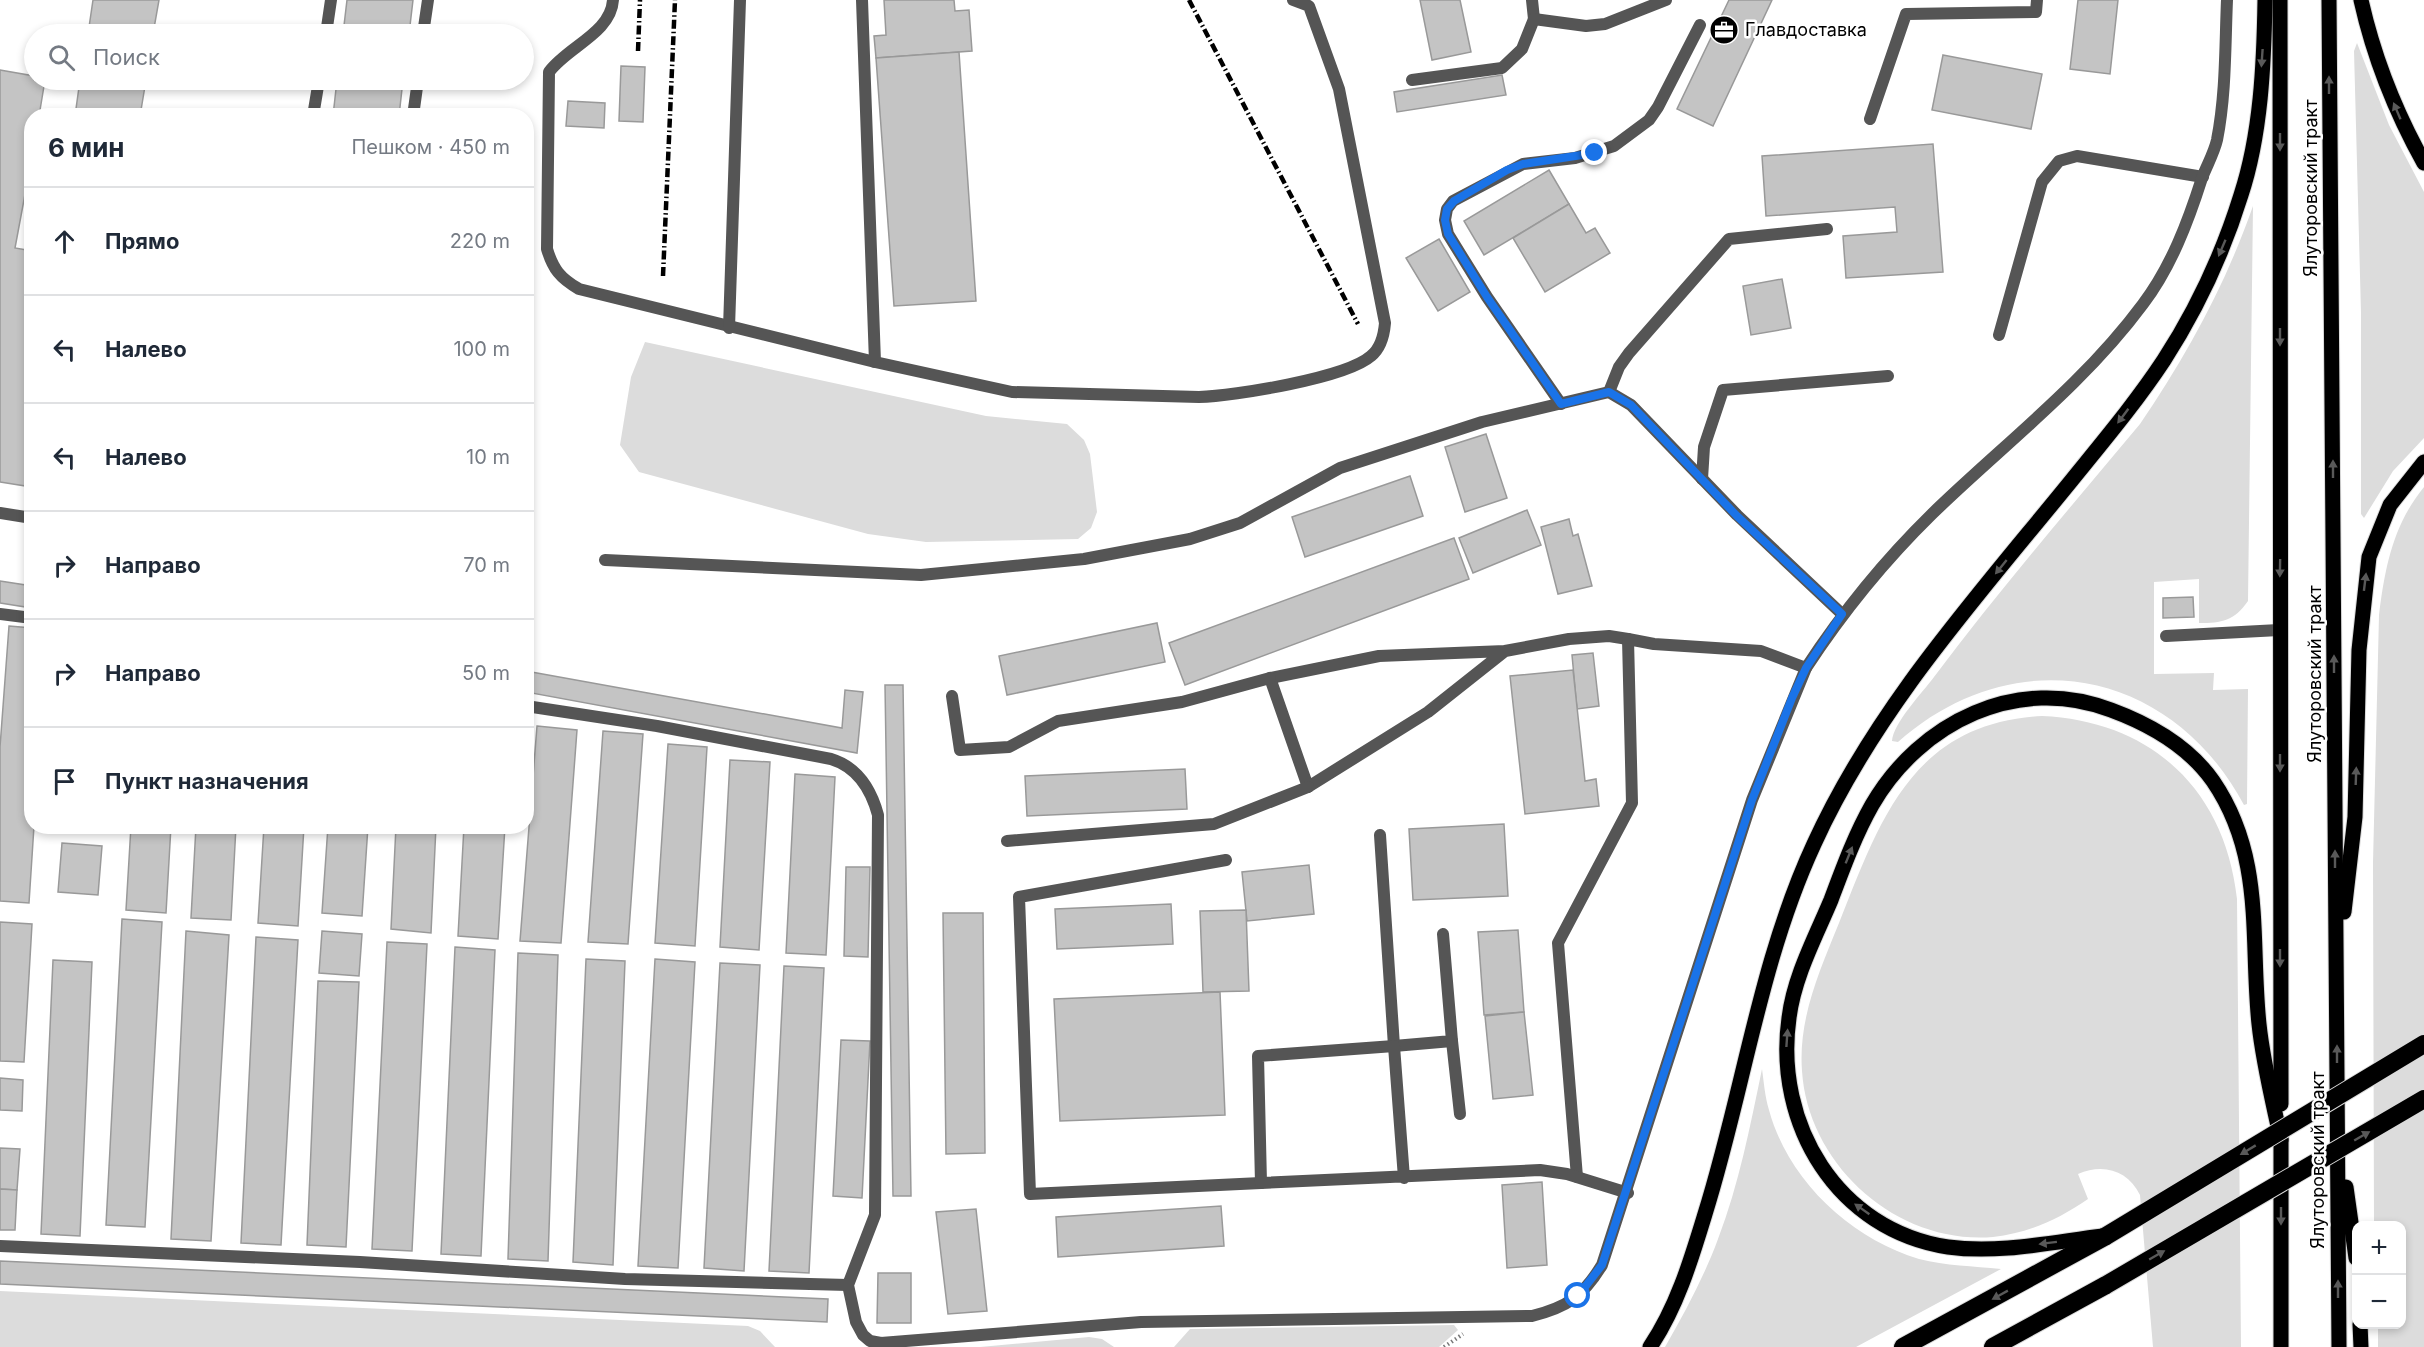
<!DOCTYPE html>
<html lang="ru">
<meta charset="utf-8">
<style>
body{margin:0;font-family:Inter,sans-serif;background:#f6f6f7;color:#1f2937}
.controls{position:absolute;right:18px;bottom:18px;display:grid;overflow:hidden;border-radius:12px;box-shadow:0 3px 9px #0003}
.controls button{width:54px;height:54px;display:grid;place-items:center;padding:0;border:0;border-bottom:2px solid #e0e1e3;background:#fff;color:#1f2937;font:30px sans-serif}
.stop{position:absolute;width:18px;height:18px;margin:-14px;border:4px solid #1a73e8;border-radius:50%;background:#fff}
.stop.end{background:#1a73e8;border-color:#fff;box-shadow:0 2px 6px #0008}
.list{margin:0;padding:0;list-style:none}
h2{display:flex;justify-content:space-between;align-items:center;height:78px;margin:0;padding:0 24px;font-size:26px}
h2 small{font-size:20px;font-weight:400;color:#747a83}
.list li{display:grid;grid-template-columns:39px 1fr auto;gap:18px;align-items:center;box-sizing:border-box;height:108px;padding:0 24px;border-top:2px solid #e0e1e3}
.list b{display:block;font-size:22px;white-space:nowrap}
.list em{font-size:20px;font-style:normal;color:#747a83}
.icon{flex:none;width:33px;height:33px;fill:none;stroke:currentColor;stroke-width:2;stroke-linecap:round;stroke-linejoin:round}
.map{position:relative;flex:none;width:2424px;height:1347px;overflow:hidden}
.search{position:absolute;background:#fff;box-shadow:0 3px 9px #0003;left:24px;top:24px;width:510px;height:66px;display:flex;align-items:center;gap:15px;box-sizing:border-box;padding:0 21px;border-radius:33px;color:#747a83;font-size:22px}
.panel{position:absolute;background:#fff;box-shadow:0 3px 9px #0003;left:24px;top:108px;width:510px;height:726px;border-radius:24px}
.map>svg:first-child{display:block}
.green{fill:#dcdcdc}
.building{fill:#c4c4c4;stroke:#999;stroke-width:1.5}
.lines{fill:none;stroke-linecap:round;stroke-linejoin:round}
.primary-casing{stroke:#dbdbdb;stroke-width:17}
.highway-casing{stroke:#dbdbdb;stroke-width:20}
.path{stroke:#777;stroke-width:4;stroke-dasharray:1.5 3;stroke-linecap:butt}
.lane{stroke:#555;stroke-width:12}
.primary{stroke:#000;stroke-width:15}
.highway{stroke:#000;stroke-width:18}
.rail{stroke:#000;stroke-width:4.5;stroke-dasharray:9 3 1.5 3;stroke-linecap:butt}
.highway-bridge-casing{stroke:#dbdbdb;stroke-width:20;stroke-linecap:butt}
.highway-bridge{stroke:#000;stroke-width:18}
.oneway{fill:#595959}
.route{stroke:#1a73e8;stroke-width:8}
.labels{text-anchor:middle;stroke-width:5;stroke-linejoin:round;paint-order:stroke}
.poi-label{font-size:18px;fill:#000;stroke:#fff;text-anchor:start}
.street-label{font-size:18px;fill:#000;stroke:#fff}
</style>
<div class="map">
<svg width="2424" height="1347" viewBox="0 0 2424 1347">
<rect width="100%" height="100%" fill="#fff"/>
<g class="green">
<path d="M 2357,43 L 2389,125 L 2424,192 L 2424,438 L 2393,471 L 2364,518 L 2361,514 L 2361,313 L 2354,51 Z"/>
<path d="M 2253,206 L 2248,601 C 2234,621 2222,623 2199,623 L 2199,579 L 2154,582 L 2154,674 L 2214,673 L 2213,690 L 2248,689 L 2247,804 L 2244,805 C 2171,668 2014,639 1898,742 L 1892,741 C 1893,723 1923,692 1934,677 C 1999,590 2070,508 2140,424 C 2187,355 2225,286 2253,206 Z"/>
<path d="M 645,342 L 986,416 L 1067,424 L 1084,440 L 1090,454 L 1097,512 L 1091,528 L 1078,539 L 926,542 L 868,534 L 639,472 L 620,445 L 631,377 Z"/>
<path d="M 2424,487 L 2424,1347 L 2378,1347 L 2378,1325 L 2402,1324 L 2402,1226 L 2374,1226 L 2373,863 L 2379,615 C 2385,567 2393,525 2424,487 Z"/>
<path d="M 2042,716 C 2152,721 2225,790 2237,899 L 2241,1347 L 2153,1347 L 2140,1195 C 2128,1170 2103,1163 2078,1174 L 2088,1199 C 2059,1219 2029,1233 1993,1237 C 1897,1245 1808,1165 1802,1071 C 1798,1018 1820,970 1839,923 C 1880,820 1912,723 2042,716 Z"/>
<path d="M 1762,1069 C 1764,1083 1765,1097 1769,1110 C 1788,1180 1850,1238 1919,1259 C 1946,1266 1973,1266 2001,1269 L 1856,1347 L 1665,1347 C 1685,1312 1704,1277 1718,1239 C 1739,1184 1750,1127 1762,1069 Z"/>
<path d="M 0,1291 L 748,1326 L 760,1331 L 775,1347 L 0,1347 Z"/>
<path d="M 1454,1325 L 1458,1330 L 1439,1347 L 1174,1347 L 1190,1329 Z"/>
<path d="M 1089,1337 L 1102,1339 L 1114,1347 L 980,1347 Z"/>
</g>
<g class="building">
<path d="M 93,0 L 159,0 L 153,34 L 88,34 Z"/>
<path d="M 347,0 L 413,0 L 409,34 L 343,34 Z"/>
<path d="M 884,0 L 954,0 L 955,11 L 969,10 L 972,51 L 876,58 L 874,36 L 886,35 Z"/>
<path d="M 1420,0 L 1460,0 L 1471,52 L 1432,60 Z"/>
<path d="M 1729,0 L 1772,0 L 1713,126 L 1677,109 Z"/>
<path d="M 2078,0 L 2118,0 L 2110,74 L 2070,69 Z"/>
<path d="M 959,52 L 976,301 L 894,306 L 876,58 Z"/>
<path d="M 1943,55 L 2042,74 L 2031,129 L 1932,110 Z"/>
<path d="M 621,66 L 645,67 L 643,122 L 619,121 Z"/>
<path d="M 0,70 L 34,76 L 34,80 L 45,80 L 39,116 L 32,116 L 32,157 L 15,248 L 32,251 L 32,487 L 0,482 Z"/>
<path d="M 1502,75 L 1506,95 L 1397,112 L 1394,92 Z"/>
<path d="M 80,80 L 146,80 L 140,116 L 75,116 Z"/>
<path d="M 337,80 L 403,80 L 399,116 L 333,116 Z"/>
<path d="M 568,101 L 605,103 L 604,128 L 566,126 Z"/>
<path d="M 1933,144 L 1943,272 L 1846,278 L 1843,236 L 1897,232 L 1895,207 L 1766,216 L 1762,156 Z"/>
<path d="M 1549,170 L 1569,204 L 1484,255 L 1464,221 Z"/>
<path d="M 1569,204 L 1586,233 L 1595,228 L 1610,253 L 1545,292 L 1513,238 Z"/>
<path d="M 1439,239 L 1470,292 L 1438,311 L 1406,258 Z"/>
<path d="M 1782,279 L 1791,328 L 1751,335 L 1743,286 Z"/>
<path d="M 1486,434 L 1507,498 L 1465,512 L 1445,447 Z"/>
<path d="M 1410,476 L 1423,516 L 1305,557 L 1292,517 Z"/>
<path d="M 1527,510 L 1541,545 L 1473,573 L 1459,538 Z"/>
<path d="M 1569,519 L 1573,536 L 1578,534 L 1592,586 L 1558,594 L 1541,527 Z"/>
<path d="M 1454,538 L 1469,579 L 1185,685 L 1169,643 Z"/>
<path d="M 0,581 L 32,586 L 32,608 L 0,603 Z"/>
<path d="M 2193,597 L 2194,617 L 2163,618 L 2163,598 Z"/>
<path d="M 1157,623 L 1165,662 L 1007,695 L 999,656 Z"/>
<path d="M 9,626 L 32,628 L 32,826 L 34,826 L 29,903 L 0,901 L 0,747 Z"/>
<path d="M 1593,653 L 1599,706 L 1577,709 L 1572,655 Z"/>
<path d="M 1573,670 L 1585,781 L 1596,779 L 1599,806 L 1525,814 L 1510,676 Z"/>
<path d="M 526,671 L 842,728 L 845,690 L 863,692 L 857,753 L 526,692 Z"/>
<path d="M 885,685 L 903,685 L 911,1196 L 893,1196 Z"/>
<path d="M 537,726 L 577,730 L 561,943 L 520,941 Z"/>
<path d="M 603,731 L 643,734 L 628,944 L 588,942 Z"/>
<path d="M 668,744 L 707,747 L 695,946 L 655,943 Z"/>
<path d="M 730,760 L 770,762 L 759,950 L 720,947 Z"/>
<path d="M 1185,769 L 1187,809 L 1027,816 L 1025,776 Z"/>
<path d="M 795,774 L 835,777 L 826,955 L 786,953 Z"/>
<path d="M 1504,824 L 1508,896 L 1413,900 L 1409,829 Z"/>
<path d="M 131,826 L 171,826 L 166,913 L 126,910 Z"/>
<path d="M 196,826 L 236,826 L 231,920 L 191,918 Z"/>
<path d="M 264,826 L 304,826 L 298,926 L 258,923 Z"/>
<path d="M 328,826 L 368,826 L 362,916 L 322,913 Z"/>
<path d="M 396,826 L 436,826 L 431,933 L 391,929 Z"/>
<path d="M 464,826 L 505,826 L 498,939 L 458,936 Z"/>
<path d="M 62,843 L 102,846 L 98,895 L 58,892 Z"/>
<path d="M 1309,865 L 1314,914 L 1247,921 L 1242,872 Z"/>
<path d="M 846,867 L 870,867 L 868,957 L 844,956 Z"/>
<path d="M 1171,904 L 1173,944 L 1057,949 L 1055,909 Z"/>
<path d="M 1246,910 L 1249,991 L 1203,992 L 1200,911 Z"/>
<path d="M 943,913 L 983,913 L 985,1153 L 946,1154 Z"/>
<path d="M 122,919 L 162,922 L 145,1227 L 106,1225 Z"/>
<path d="M 0,922 L 32,924 L 24,1062 L 0,1061 Z"/>
<path d="M 1518,930 L 1524,1012 L 1484,1015 L 1478,932 Z"/>
<path d="M 186,931 L 229,935 L 211,1241 L 171,1239 Z"/>
<path d="M 322,931 L 362,934 L 359,976 L 319,973 Z"/>
<path d="M 256,937 L 298,940 L 281,1245 L 241,1243 Z"/>
<path d="M 387,942 L 427,944 L 412,1251 L 372,1249 Z"/>
<path d="M 455,947 L 495,950 L 481,1256 L 441,1254 Z"/>
<path d="M 518,953 L 558,955 L 548,1261 L 508,1259 Z"/>
<path d="M 586,959 L 625,961 L 613,1265 L 573,1262 Z"/>
<path d="M 655,959 L 695,962 L 678,1268 L 638,1266 Z"/>
<path d="M 53,960 L 92,962 L 80,1236 L 41,1234 Z"/>
<path d="M 720,963 L 760,965 L 744,1271 L 704,1268 Z"/>
<path d="M 784,966 L 824,968 L 809,1273 L 769,1271 Z"/>
<path d="M 318,981 L 359,982 L 346,1247 L 307,1245 Z"/>
<path d="M 1220,992 L 1225,1115 L 1060,1121 L 1054,999 Z"/>
<path d="M 1524,1012 L 1533,1095 L 1493,1099 L 1485,1016 Z"/>
<path d="M 841,1040 L 870,1041 L 862,1198 L 833,1196 Z"/>
<path d="M 0,1078 L 23,1080 L 22,1111 L 0,1110 Z"/>
<path d="M 0,1148 L 20,1149 L 17,1190 L 0,1189 Z"/>
<path d="M 1542,1182 L 1547,1265 L 1507,1268 L 1502,1185 Z"/>
<path d="M 0,1189 L 17,1190 L 15,1230 L 0,1230 Z"/>
<path d="M 1221,1206 L 1224,1246 L 1058,1257 L 1056,1217 Z"/>
<path d="M 976,1209 L 987,1311 L 948,1314 L 936,1212 Z"/>
<path d="M 0,1261 L 828,1299 L 827,1322 L 0,1284 Z"/>
<path d="M 878,1273 L 911,1273 L 911,1323 L 877,1323 Z"/>
</g>
<g class="lines">
<g class="primary-casing">
<g id="primary">
<path d="M 2280,0 L 2281,1104"/>
<path d="M 2329,0 L 2339,1347"/>
<path d="M 2361,0 C 2374,58 2395,111 2424,163"/>
<path d="M 2344,912 L 2355,817 L 2359,650 L 2369,557 L 2390,505 L 2424,462"/>
<path d="M 2346,1187 L 2356,1258"/>
<path d="M 2103,1236 C 2053,1242 1999,1254 1948,1247 C 1837,1230 1774,1124 1789,1018 C 1794,977 1815,938 1831,900 C 1843,868 1855,835 1872,805 C 1920,722 2018,674 2111,710 C 2149,724 2189,747 2213,781 C 2265,857 2250,939 2259,1024 C 2263,1063 2273,1102 2281,1140"/>
<path d="M 2360,1324 L 2361,1347"/>
<path d="M 1650,1347 C 1677,1307 1691,1260 1705,1214 C 1744,1090 1759,963 1814,844 C 1875,710 1975,599 2067,486 C 2100,445 2135,404 2164,360 C 2197,309 2223,253 2241,195 C 2261,134 2264,64 2265,0"/>
<path d="M 2281,1347 L 2281,1131"/>
</g>
</g>
<g class="highway-casing">
<g id="highway">
<path d="M 1903,1347 L 2106,1236"/>
<path d="M 1993,1347 L 2106,1285"/>
</g>
</g>
<path class="path" d="M 1444,1347 L 1463,1334"/>
<g class="lane">
<path d="M 613,0 C 611,33 567,47 549,72 L 547,249 C 553,269 560,278 579,289 L 875,362"/>
<path d="M 862,0 L 875,362 L 1012,392 L 1199,397 C 1234,396 1346,378 1371,356 C 1381,348 1384,335 1385,323 L 1339,89 L 1309,6 L 1293,0"/>
<path d="M 1532,0 L 1534,19"/>
<path d="M 326,34 L 331,0"/>
<path d="M 423,34 L 428,0"/>
<path d="M 1412,80 L 1502,68 L 1522,49 L 1534,19 L 1586,26 L 1605,24 L 1666,0"/>
<path d="M 313,116 L 319,80"/>
<path d="M 413,116 L 418,80"/>
<path d="M 1870,119 L 1906,14 L 2036,12 L 2037,0"/>
<path d="M 729,328 L 740,0"/>
<path d="M 1999,335 L 2042,182 L 2059,161 L 2077,156 L 2203,177"/>
<path d="M 1609,392 L 1619,367 L 1629,353 L 1729,239 L 1827,229"/>
<path d="M 1561,404 L 1487,297 L 1448,234 L 1445,220 L 1447,209 L 1453,201 L 1523,164 L 1575,158 L 1614,146 L 1649,120 L 1658,107 L 1700,25"/>
<path d="M 1702,479 L 1704,447 L 1723,390 L 1888,376"/>
<path d="M 0,513 L 32,518"/>
<path d="M 605,560 L 921,575 L 1084,559 L 1190,539 L 1240,523 L 1340,468 L 1482,422 L 1609,392 L 1631,405 L 1737,515 L 1842,614"/>
<path d="M 0,614 L 32,618"/>
<path d="M 2166,636 L 2279,630"/>
<path d="M 1505,651 L 1379,656 L 1270,678 L 1308,787 L 1428,712 L 1505,651 L 1569,639 L 1609,636 L 1628,639"/>
<path d="M 952,696 L 960,750 L 1009,747 L 1058,721 L 1182,702 L 1270,678"/>
<path d="M 526,706 L 657,726 L 831,759 C 857,767 871,789 878,815 L 875,1215 L 848,1285 L 856,1322 L 863,1335 L 870,1341 L 881,1343 L 1141,1322 L 1532,1316 C 1568,1307 1583,1296 1602,1265 L 1752,800 L 1806,668"/>
<path d="M 1380,835 L 1394,1046 L 1452,1041 L 1443,934"/>
<path d="M 1007,841 L 1214,824 L 1308,787"/>
<path d="M 1226,860 L 1019,897 L 1030,1194 L 1261,1183"/>
<path d="M 1452,1041 L 1460,1114"/>
<path d="M 1577,1177 L 1558,943 L 1632,803 L 1628,639 L 1654,644 L 1761,651 L 1806,668 C 1842,613 1884,561 1932,514 C 2003,445 2083,385 2143,304 C 2171,267 2188,222 2202,178 C 2207,165 2214,153 2217,140 C 2226,94 2225,47 2227,0"/>
<path d="M 1404,1178 L 1394,1046 L 1258,1056 L 1261,1183 L 1540,1170 L 1567,1174 L 1628,1193"/>
<path d="M 0,1246 L 360,1262 L 625,1279 L 848,1285"/>
</g>
<use href="#primary" class="primary"/>
<use href="#highway" class="highway"/>
<g class="rail">
<path d="M 1189,0 L 1358,324"/>
<path d="M 638,51 L 640,0"/>
<path d="M 663,276 L 675,0"/>
</g>
<g class="highway-bridge-casing">
<g id="highway-bridge">
<path d="M 2106,1236 L 2424,1044"/>
<path d="M 2106,1285 L 2424,1099"/>
</g>
</g>
<use href="#highway-bridge" class="highway-bridge"/>
</g>
<defs><path id="oneway-solid" d="M-6-.8H1V-3.2L6.5 0L1 3.2V.8H-6Z" transform="scale(1.5)"/></defs>
<g class="oneway">
<use href="#oneway-solid" transform="translate(2262 58) rotate(94)"/>
<use href="#oneway-solid" transform="translate(2329 85) rotate(-90)"/>
<use href="#oneway-solid" transform="translate(2397 111) rotate(-113)"/>
<use href="#oneway-solid" transform="translate(2280 142) rotate(90)"/>
<use href="#oneway-solid" transform="translate(2222 248) rotate(113)"/>
<use href="#oneway-solid" transform="translate(2280 337) rotate(90)"/>
<use href="#oneway-solid" transform="translate(2123 416) rotate(127)"/>
<use href="#oneway-solid" transform="translate(2333 469) rotate(-90)"/>
<use href="#oneway-solid" transform="translate(2001 567) rotate(129)"/>
<use href="#oneway-solid" transform="translate(2280 568) rotate(91)"/>
<use href="#oneway-solid" transform="translate(2365 582) rotate(-83)"/>
<use href="#oneway-solid" transform="translate(2334 664) rotate(-90)"/>
<use href="#oneway-solid" transform="translate(2280 763) rotate(90)"/>
<use href="#oneway-solid" transform="translate(2356 776) rotate(-88)"/>
<use href="#oneway-solid" transform="translate(1849 855) rotate(-68)"/>
<use href="#oneway-solid" transform="translate(2335 859) rotate(-90)"/>
<use href="#oneway-solid" transform="translate(2280 958) rotate(90)"/>
<use href="#oneway-solid" transform="translate(1787 1038) rotate(-86)"/>
<use href="#oneway-solid" transform="translate(2337 1054) rotate(-90)"/>
<use href="#oneway-solid" transform="translate(2362 1136) rotate(-30)"/>
<use href="#oneway-solid" transform="translate(2248 1150) rotate(149)"/>
<use href="#oneway-solid" transform="translate(1862 1209) rotate(-145)"/>
<use href="#oneway-solid" transform="translate(2281 1216) rotate(90)"/>
<use href="#oneway-solid" transform="translate(2048 1243) rotate(173)"/>
<use href="#oneway-solid" transform="translate(2157 1255) rotate(-30)"/>
<use href="#oneway-solid" transform="translate(2338 1289) rotate(-90)"/>
<use href="#oneway-solid" transform="translate(2000 1295) rotate(151)"/>
</g>
<g class="lines">
<path class="route" d="M 1578,1296 L 1602,1265 L 1752,800 L 1792,698 L 1806,668 L 1842,614 L 1737,516 L 1631,405 L 1609,392 L 1561,404 L 1487,297 L 1448,234 L 1445,220 L 1447,209 L 1454,201 L 1507,170 L 1523,164 L 1595,153"/>
</g>
<defs>
<g id="office-disc" transform="scale(1.5)"><circle r="9.5" fill="#000" stroke="#fff"/><path d="M-6-3h4V-5.5h4V-3h4V5H-6ZM-1-4.5V-3h2v-1.5ZM-6 0V1H6V0Z" fill="#fff"/></g>
</defs>
<g fill-rule="evenodd">
<use href="#office-disc" x="1724" y="30"/>
</g>
<g class="labels">
<g class="poi-label">
<text x="1745" y="36">Главдоставка</text>
</g>
<g class="street-label">
<text transform="translate(2311 188) rotate(-90)" y="6">Ялуторовский тракт</text>
<text transform="translate(2315 674) rotate(-90)" y="6">Ялуторовский тракт</text>
<text transform="translate(2318 1160) rotate(-90)" y="6">Ялуторовский тракт</text>
</g>
</g>
</svg>
<div class="controls">
<button>+</button>
<button>−</button>
</div>
<div class="stop" style="left:1578px;top:1296px"></div>
<div class="stop end" style="left:1595px;top:153px"></div>
<div class="search"><svg class="icon" aria-label="search" viewBox="0 0 24 24"><circle cx="10" cy="10" r="6"/><path d="M15 15l6 6"/></svg>Поиск</div>
<section class="panel">
<h2>6 мин<small>Пешком · 450 m</small></h2>
<ul class="list">
<li><svg class="icon" aria-label="ahead" viewBox="0 0 24 24"><path d="M12 20V5M6 11l6-6 6 6"/></svg><div><b>Прямо</b></div><em>220 m</em></li>
<li><svg class="icon" aria-label="left" viewBox="0 0 24 24"><path d="M17 20v-9H6M10 6l-5 5 5 5"/></svg><div><b>Налево</b></div><em>100 m</em></li>
<li><svg class="icon" aria-label="left" viewBox="0 0 24 24"><path d="M17 20v-9H6M10 6l-5 5 5 5"/></svg><div><b>Налево</b></div><em>10 m</em></li>
<li><svg class="icon" aria-label="right" viewBox="0 0 24 24"><path d="M7 20v-9h11M14 6l5 5-5 5"/></svg><div><b>Направо</b></div><em>70 m</em></li>
<li><svg class="icon" aria-label="right" viewBox="0 0 24 24"><path d="M7 20v-9h11M14 6l5 5-5 5"/></svg><div><b>Направо</b></div><em>50 m</em></li>
<li><svg class="icon" aria-label="arrive" viewBox="0 0 24 24"><path d="M6 21V4h12l-3 4 3 4H6"/></svg><div><b>Пункт назначения</b></div></li>
</ul>
</section>
</div>
